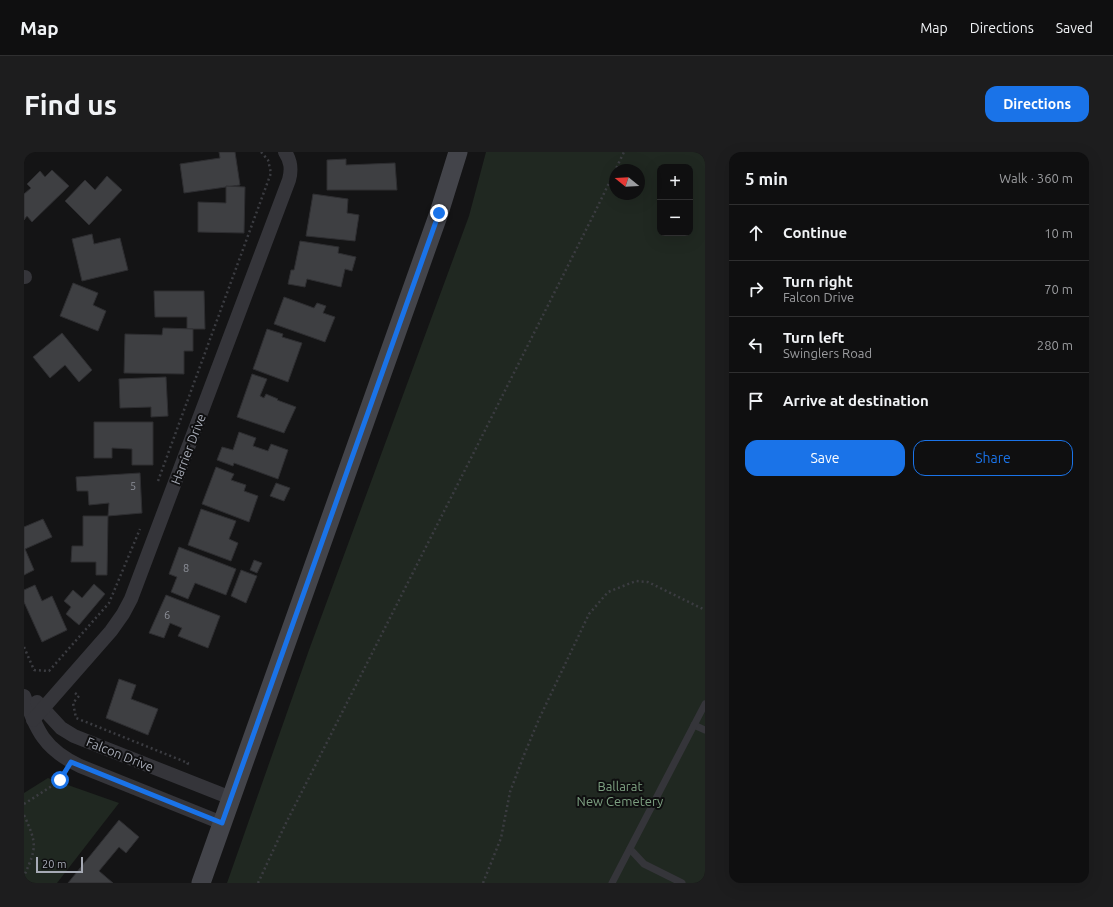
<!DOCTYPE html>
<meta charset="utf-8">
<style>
body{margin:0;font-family:Ubuntu,sans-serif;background:#1d1d1e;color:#f1f3f6}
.controls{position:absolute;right:12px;top:12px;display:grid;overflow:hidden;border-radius:8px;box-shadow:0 4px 16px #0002}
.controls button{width:36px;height:36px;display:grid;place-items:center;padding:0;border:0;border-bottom:1px solid #2f2f30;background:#0f0f10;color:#f1f3f6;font:20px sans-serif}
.compass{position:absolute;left:585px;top:12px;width:36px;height:36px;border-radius:50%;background:#0f0f10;box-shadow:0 4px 16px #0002;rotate:288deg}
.scale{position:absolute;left:12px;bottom:10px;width:47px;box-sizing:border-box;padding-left:4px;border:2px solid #a6aab5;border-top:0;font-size:11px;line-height:14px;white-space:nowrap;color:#a6aab5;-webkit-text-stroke:3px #0f0f10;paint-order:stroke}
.stop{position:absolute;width:12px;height:12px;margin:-9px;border:3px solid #1a73e8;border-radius:50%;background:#fff}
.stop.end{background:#1a73e8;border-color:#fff;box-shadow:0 1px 4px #0008}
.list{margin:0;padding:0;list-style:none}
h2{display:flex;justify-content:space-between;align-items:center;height:52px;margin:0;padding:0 16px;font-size:17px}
h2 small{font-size:13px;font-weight:400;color:#9b9c9f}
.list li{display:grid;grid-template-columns:26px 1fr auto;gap:12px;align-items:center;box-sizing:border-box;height:56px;padding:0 16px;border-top:1px solid #2f2f30}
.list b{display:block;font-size:15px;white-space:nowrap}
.list p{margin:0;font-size:13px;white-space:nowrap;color:#9b9c9f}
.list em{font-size:13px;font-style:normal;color:#9b9c9f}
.actions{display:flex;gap:8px;padding:12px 16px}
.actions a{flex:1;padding:9px 0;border:1px solid #1a73e8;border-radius:12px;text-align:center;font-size:14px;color:#1a73e8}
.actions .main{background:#1a73e8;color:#fff}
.icon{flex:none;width:22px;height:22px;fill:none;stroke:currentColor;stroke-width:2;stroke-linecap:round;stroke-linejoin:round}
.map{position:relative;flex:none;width:681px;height:731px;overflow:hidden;border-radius:12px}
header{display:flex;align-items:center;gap:24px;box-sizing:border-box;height:56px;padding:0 20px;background:#0f0f10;border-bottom:1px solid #2f2f30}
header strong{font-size:19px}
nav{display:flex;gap:22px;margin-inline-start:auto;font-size:14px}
.intro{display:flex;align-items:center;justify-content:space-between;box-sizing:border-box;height:96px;padding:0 24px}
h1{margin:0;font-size:28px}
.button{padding:10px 18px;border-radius:12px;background:#1a73e8;color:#fff;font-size:14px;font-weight:700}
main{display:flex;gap:24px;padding:0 24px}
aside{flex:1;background:#0f0f10;border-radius:12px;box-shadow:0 4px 16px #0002}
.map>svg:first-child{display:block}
.green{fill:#202821;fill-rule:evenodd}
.building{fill:#3e3f42;stroke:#2e2e31}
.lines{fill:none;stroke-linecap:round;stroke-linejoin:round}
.path{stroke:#3b3c41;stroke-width:2.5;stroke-dasharray:2 3;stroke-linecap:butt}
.lane{stroke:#35353a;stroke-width:7}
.street{stroke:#35353a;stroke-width:14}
.secondary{stroke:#43444a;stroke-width:19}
.route{stroke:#1a73e8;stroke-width:5}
.labels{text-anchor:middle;stroke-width:4;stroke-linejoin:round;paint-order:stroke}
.number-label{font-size:11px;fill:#8c8f98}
.street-label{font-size:13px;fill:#a6aab5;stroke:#0f0f10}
.park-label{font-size:13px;fill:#7da081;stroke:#0f0f10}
</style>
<header>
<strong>Map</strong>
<nav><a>Map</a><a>Directions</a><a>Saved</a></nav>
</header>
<div class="intro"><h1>Find us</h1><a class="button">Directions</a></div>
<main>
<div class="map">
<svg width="681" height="731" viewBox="0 0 681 731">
<rect width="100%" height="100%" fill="#141415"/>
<g class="green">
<path d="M 462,0 L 681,0 L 681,731 L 203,731 L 285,498 L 445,64 ZM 636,15 L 666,15 L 666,81 L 636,81 ZM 591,18 L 615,18 L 615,42 L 591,42 Z"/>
<path d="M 24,626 L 95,651 L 33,731 L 0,731 L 0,641 Z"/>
</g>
<g class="building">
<path d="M 195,0 L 211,0 L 216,33 L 160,41 L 156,12 L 196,6 Z"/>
<path d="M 322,7 L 322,13 L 371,11 L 373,38 L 303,38 L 303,8 Z"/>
<path d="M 28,18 L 45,34 L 8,70 L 3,64 L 0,68 L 0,42 L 7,36 L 3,32 L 16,19 L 21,25 Z"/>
<path d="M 83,24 L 98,38 L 65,73 L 41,49 L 61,28 L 71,38 Z"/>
<path d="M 202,34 L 221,35 L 220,81 L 174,80 L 174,50 L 202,51 Z"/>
<path d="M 289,42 L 324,47 L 323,61 L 335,63 L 331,89 L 282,84 Z"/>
<path d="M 68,82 L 70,92 L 96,86 L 104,118 L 58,129 L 48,87 Z"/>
<path d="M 276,89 L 315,95 L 314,101 L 332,105 L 328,119 L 321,117 L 317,135 L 283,127 L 281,135 L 264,132 L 267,118 L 270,118 Z"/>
<path d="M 49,131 L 74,141 L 69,153 L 82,159 L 74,179 L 36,164 Z"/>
<path d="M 130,139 L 180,139 L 181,177 L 163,177 L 163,165 L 131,165 Z"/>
<path d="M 260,145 L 290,156 L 293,151 L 302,154 L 299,161 L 311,165 L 301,190 L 250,172 Z"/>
<path d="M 139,176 L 169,177 L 169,199 L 160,199 L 160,222 L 100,221 L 101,182 L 138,183 Z"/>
<path d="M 243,177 L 259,182 L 258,185 L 278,191 L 264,230 L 229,217 Z"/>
<path d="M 38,181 L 68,218 L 55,230 L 41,213 L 26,226 L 9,205 Z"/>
<path d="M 228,222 L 243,227 L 236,244 L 240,246 L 242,242 L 254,247 L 253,248 L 272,255 L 260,281 L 213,265 Z"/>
<path d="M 142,225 L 144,264 L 127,265 L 127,255 L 96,256 L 95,227 Z"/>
<path d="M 70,270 L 129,270 L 129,313 L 108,313 L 108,297 L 88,296 L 88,306 L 70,306 Z"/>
<path d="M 215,280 L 232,286 L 229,294 L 244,299 L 247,292 L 264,298 L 254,327 L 210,311 L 209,314 L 193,308 L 198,295 L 209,298 Z"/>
<path d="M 192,315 L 210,322 L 207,328 L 222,333 L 220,339 L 234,344 L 225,370 L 178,352 Z"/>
<path d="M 116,321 L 118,361 L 84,364 L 85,351 L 65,353 L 64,339 L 53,339 L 52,325 Z"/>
<path d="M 252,331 L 266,336 L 260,349 L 246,344 Z"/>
<path d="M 177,357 L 212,369 L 205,387 L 214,391 L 207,409 L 164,393 Z"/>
<path d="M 59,364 L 84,364 L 83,423 L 72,423 L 72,410 L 47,410 L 48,394 L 59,394 Z"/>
<path d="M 19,367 L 28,385 L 1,397 L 10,418 L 0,423 L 0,375 Z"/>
<path d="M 155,395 L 212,417 L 202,443 L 171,431 L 164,447 L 147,440 L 153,425 L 145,422 Z"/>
<path d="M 230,408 L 238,411 L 233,421 L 226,418 Z"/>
<path d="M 217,418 L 233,424 L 222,451 L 207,444 Z"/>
<path d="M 70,432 L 81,442 L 55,473 L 42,462 L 47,455 L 40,449 L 49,438 L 58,446 Z"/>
<path d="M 11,433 L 18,449 L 28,444 L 43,478 L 18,490 L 0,450 L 0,438 Z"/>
<path d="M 142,443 L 196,464 L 184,496 L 154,484 L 158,476 L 146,471 L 140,486 L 125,481 Z"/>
<path d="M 95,527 L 112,533 L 107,547 L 134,557 L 124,583 L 82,566 Z"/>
<path d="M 95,668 L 115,685 L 102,701 L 95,695 L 75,719 L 89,731 L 44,731 Z"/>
</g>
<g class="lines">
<g class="path">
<path d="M 134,329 L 247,21 L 244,8 L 237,0"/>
<path d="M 0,495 L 10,518 L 25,519 L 85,451 L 116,377"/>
<path d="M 51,541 L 55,544 L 49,551 L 52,566 L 164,611 L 163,613"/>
<path d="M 0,652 L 31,632 L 40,621"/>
<path d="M 0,663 C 13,692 13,695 0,724"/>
<path d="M 234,731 L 261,673 L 445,310 L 572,58 L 600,0"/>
<path d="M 459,731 L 477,686 L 486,640 L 500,603 L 515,567 L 565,462 L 584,440 L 612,429 L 624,430 L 681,458"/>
</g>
<g class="lane">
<path d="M 670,573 L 681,578"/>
<path d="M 606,697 L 620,712 L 658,731"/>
<path d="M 588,731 L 681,552"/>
</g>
<g class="street">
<path d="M 0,125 L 1,125"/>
<path d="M 0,544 C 13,579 20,597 56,614 L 198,671"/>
<path d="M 13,550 L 37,576 L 50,584 L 207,646"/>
<path d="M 9,568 L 87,479 L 99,462 L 107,447 L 265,28 C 268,17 267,9 261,0"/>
</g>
<path class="secondary" d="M 177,731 L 415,61 L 434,0"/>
</g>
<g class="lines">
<path class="route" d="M 36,628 L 47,610 L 198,671 L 415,61"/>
</g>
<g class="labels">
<g class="number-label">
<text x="109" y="338">5</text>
<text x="162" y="420">8</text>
<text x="143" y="467">6</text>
</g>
<g class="street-label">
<text transform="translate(164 297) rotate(-69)" y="5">Harrier Drive</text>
<text transform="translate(96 602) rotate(22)" y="5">Falcon Drive</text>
</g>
<g class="park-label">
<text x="596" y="639">Ballarat<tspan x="596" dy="15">New Cemetery</tspan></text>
</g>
</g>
</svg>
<div class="controls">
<button>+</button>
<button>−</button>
</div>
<svg class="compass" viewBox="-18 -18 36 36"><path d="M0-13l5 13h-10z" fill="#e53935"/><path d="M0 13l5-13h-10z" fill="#9b9c9f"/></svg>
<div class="scale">20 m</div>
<div class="stop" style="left:36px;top:628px"></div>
<div class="stop end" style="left:415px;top:61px"></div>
</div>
<aside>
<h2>5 min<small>Walk · 360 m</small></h2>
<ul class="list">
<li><svg class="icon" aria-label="ahead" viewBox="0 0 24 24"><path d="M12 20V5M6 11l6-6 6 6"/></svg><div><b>Continue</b></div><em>10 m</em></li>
<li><svg class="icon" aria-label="right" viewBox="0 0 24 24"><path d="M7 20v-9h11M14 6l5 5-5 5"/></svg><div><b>Turn right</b><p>Falcon Drive</p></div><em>70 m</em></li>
<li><svg class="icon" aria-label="left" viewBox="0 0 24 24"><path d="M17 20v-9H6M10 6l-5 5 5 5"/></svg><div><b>Turn left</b><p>Swinglers Road</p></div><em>280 m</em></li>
<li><svg class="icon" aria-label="arrive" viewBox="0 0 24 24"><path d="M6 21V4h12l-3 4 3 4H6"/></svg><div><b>Arrive at destination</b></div></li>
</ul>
<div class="actions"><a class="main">Save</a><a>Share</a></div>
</aside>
</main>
